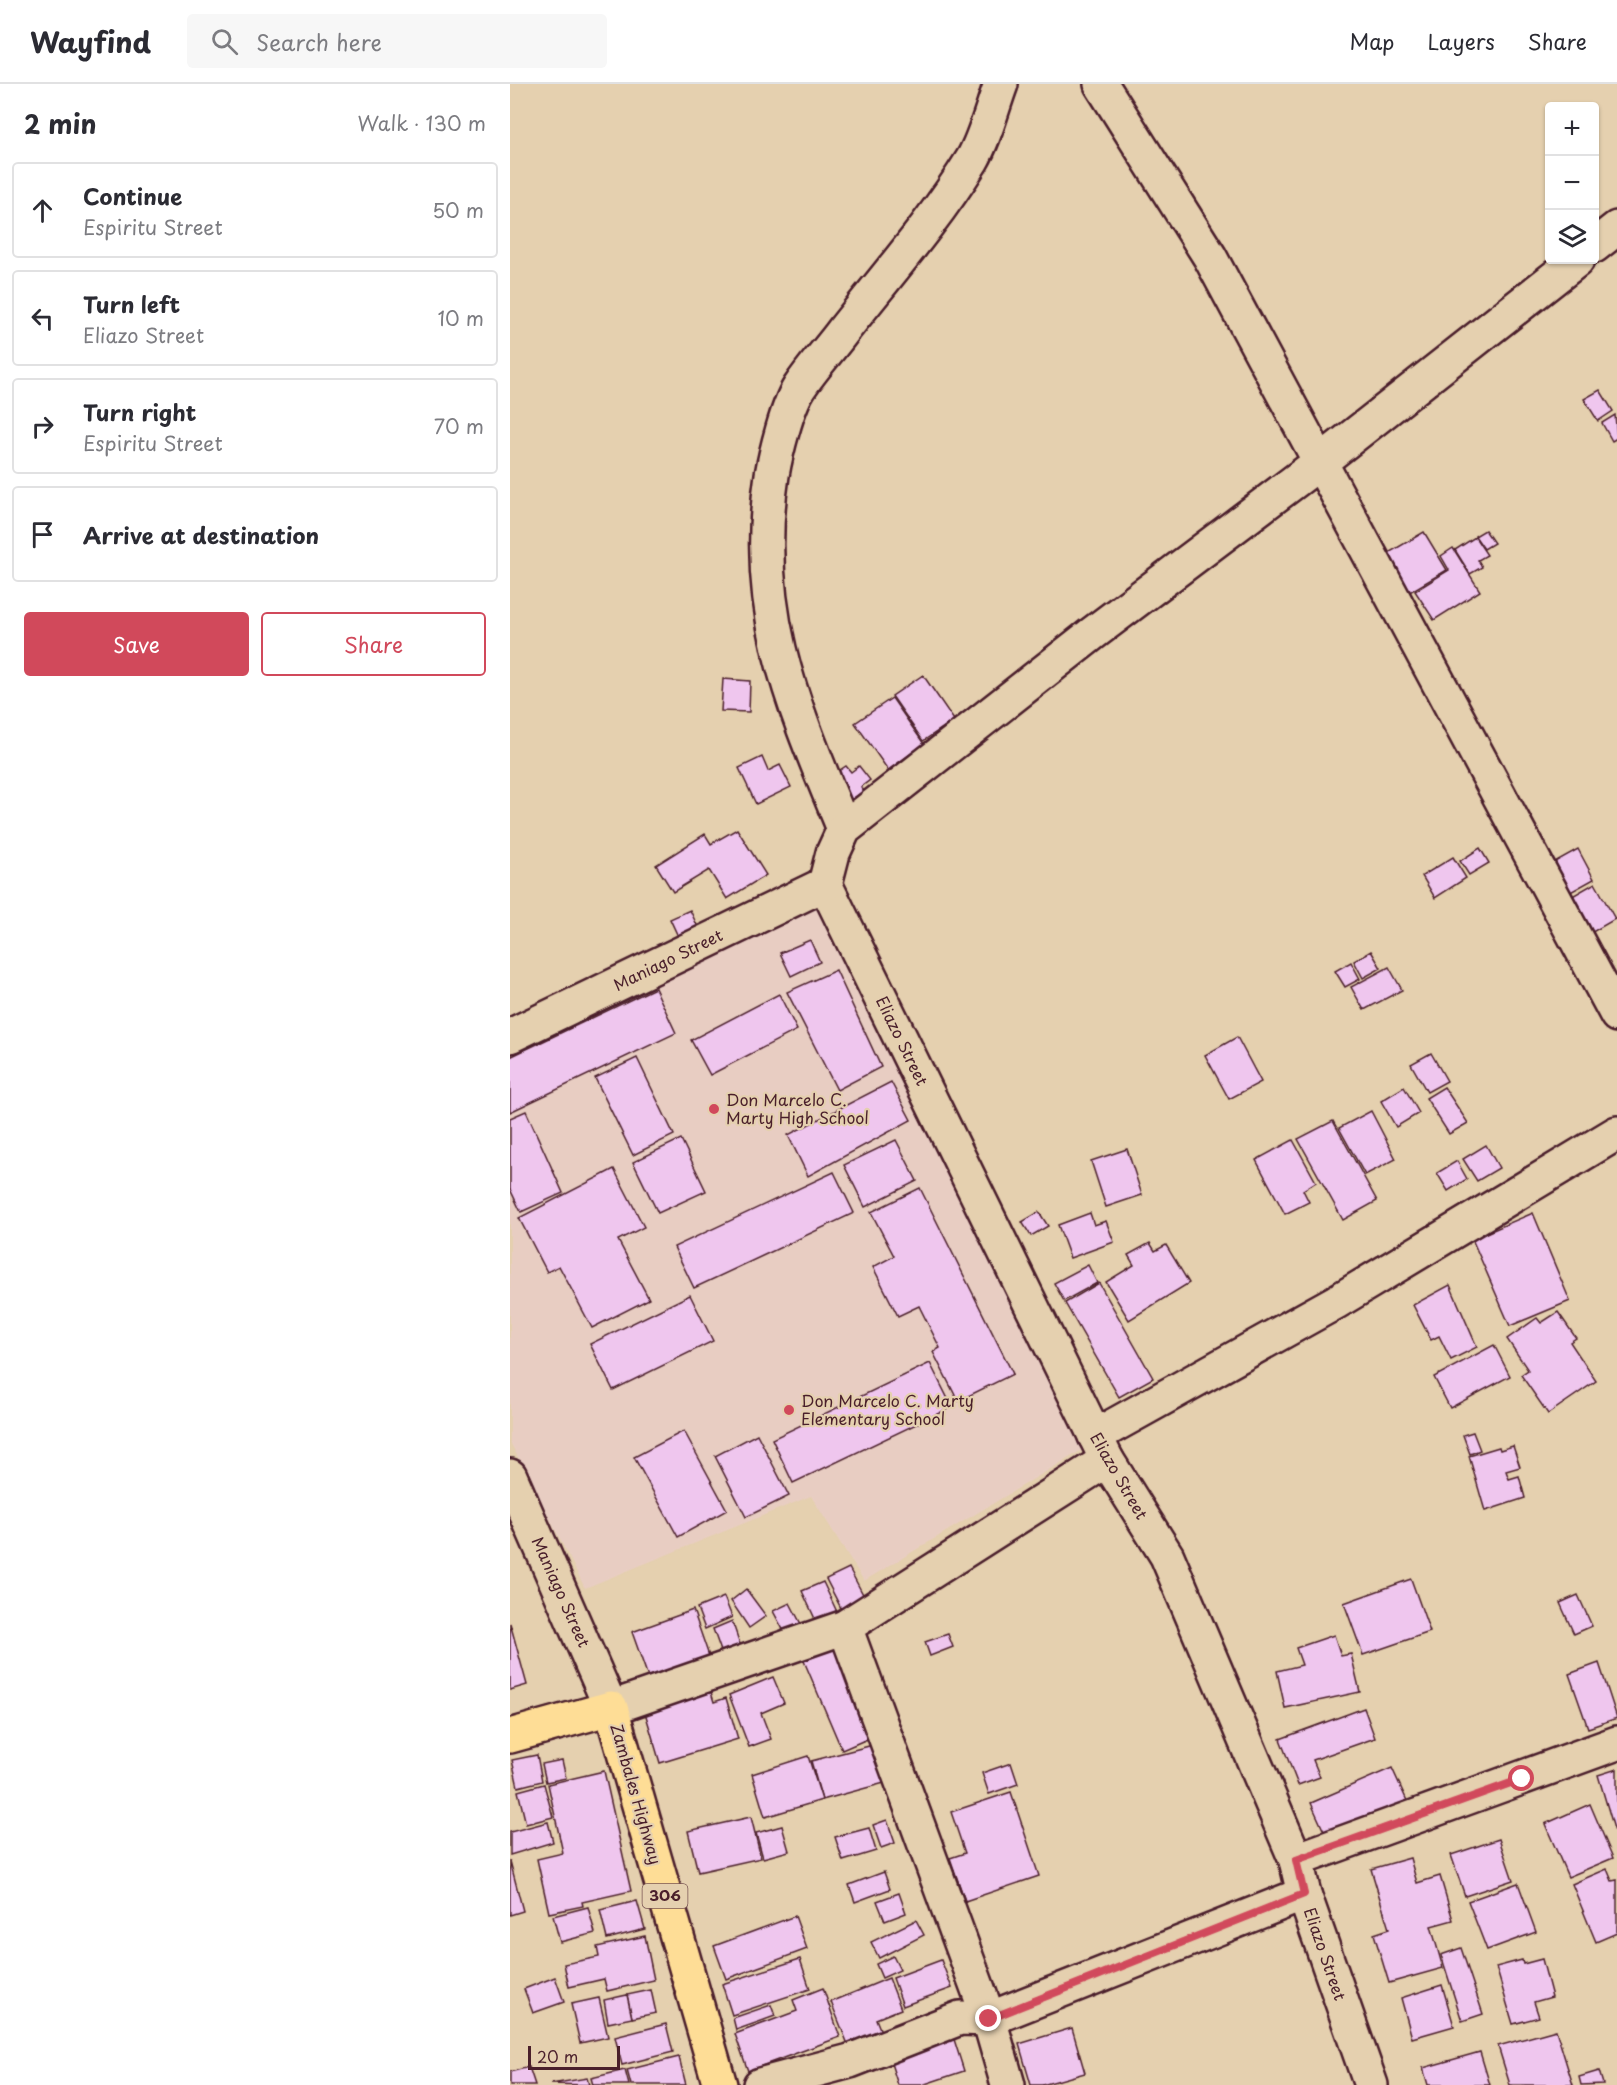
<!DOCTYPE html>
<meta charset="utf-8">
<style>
body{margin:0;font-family:"Playpen Sans",sans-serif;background:#f7f7f7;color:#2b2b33}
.controls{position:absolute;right:18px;top:18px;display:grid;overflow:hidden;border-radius:6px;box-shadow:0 2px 4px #0004}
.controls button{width:54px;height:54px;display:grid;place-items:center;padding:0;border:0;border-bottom:2px solid #e1e1e2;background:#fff;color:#2b2b33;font:30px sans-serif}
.scale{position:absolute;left:18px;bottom:15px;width:92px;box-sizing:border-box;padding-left:6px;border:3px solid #4a1f2b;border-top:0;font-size:16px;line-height:21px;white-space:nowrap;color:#4a1f2b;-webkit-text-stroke:4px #e5d0af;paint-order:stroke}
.stop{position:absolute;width:18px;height:18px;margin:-14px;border:4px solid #d1495b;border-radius:50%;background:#fff}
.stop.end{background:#d1495b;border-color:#fff;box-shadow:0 2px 6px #0008}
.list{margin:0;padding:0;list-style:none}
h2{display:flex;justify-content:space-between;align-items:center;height:78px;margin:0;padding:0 24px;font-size:26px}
h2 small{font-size:20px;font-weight:400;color:#7c7c81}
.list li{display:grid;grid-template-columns:39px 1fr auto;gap:18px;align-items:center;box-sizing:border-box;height:96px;margin:0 12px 12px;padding:0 12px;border:2px solid #e1e1e2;border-radius:6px}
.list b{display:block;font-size:22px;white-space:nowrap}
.list p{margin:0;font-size:20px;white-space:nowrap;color:#7c7c81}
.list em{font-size:20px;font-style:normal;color:#7c7c81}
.actions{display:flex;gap:12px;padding:18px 24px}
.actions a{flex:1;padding:14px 0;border:2px solid #d1495b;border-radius:6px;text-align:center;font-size:21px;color:#d1495b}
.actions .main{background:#d1495b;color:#fff}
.icon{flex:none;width:33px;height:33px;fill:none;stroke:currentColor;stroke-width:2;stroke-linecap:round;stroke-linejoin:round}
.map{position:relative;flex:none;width:1107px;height:2001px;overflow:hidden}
header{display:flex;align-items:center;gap:36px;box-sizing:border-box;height:84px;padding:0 30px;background:#fff;border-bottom:2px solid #e1e1e2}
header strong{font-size:28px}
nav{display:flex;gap:33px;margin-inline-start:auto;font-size:21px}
.search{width:420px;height:54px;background:#f7f7f7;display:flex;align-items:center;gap:15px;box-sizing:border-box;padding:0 21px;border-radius:6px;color:#7c7c81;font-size:22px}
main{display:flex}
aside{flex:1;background:#fff}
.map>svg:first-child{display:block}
.built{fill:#e8cdc2}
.building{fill:#efc6ee;stroke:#4a1f2b;stroke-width:1.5}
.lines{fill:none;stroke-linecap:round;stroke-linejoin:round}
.minor-casing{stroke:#4a1f2b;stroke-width:38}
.tertiary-casing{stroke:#4a1f2b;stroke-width:38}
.primary-casing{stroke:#4a1f2b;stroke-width:38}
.minor{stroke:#e5d0af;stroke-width:33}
.tertiary{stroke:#e5d0af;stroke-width:33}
.primary{stroke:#fedd96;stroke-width:33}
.route{stroke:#d1495b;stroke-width:8}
.poi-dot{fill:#d1495b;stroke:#e5d0af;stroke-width:2}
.labels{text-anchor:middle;stroke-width:4.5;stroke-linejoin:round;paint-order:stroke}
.shield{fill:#e5d0af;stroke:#785453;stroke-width:1.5}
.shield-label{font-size:15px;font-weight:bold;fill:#4a1f2b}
.street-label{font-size:16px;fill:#4a1f2b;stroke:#e5d0af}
.poi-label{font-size:16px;fill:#4a1f2b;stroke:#e5d0af;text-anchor:start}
</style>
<header>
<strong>Wayfind</strong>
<div class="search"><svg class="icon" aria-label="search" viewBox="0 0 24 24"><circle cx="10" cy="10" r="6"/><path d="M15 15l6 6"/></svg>Search here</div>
<nav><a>Map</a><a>Layers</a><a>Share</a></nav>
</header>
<main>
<aside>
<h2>2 min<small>Walk · 130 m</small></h2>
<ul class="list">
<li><svg class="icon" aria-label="ahead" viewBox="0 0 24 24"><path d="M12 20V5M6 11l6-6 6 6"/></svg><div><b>Continue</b><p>Espiritu Street</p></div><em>50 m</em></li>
<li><svg class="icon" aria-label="left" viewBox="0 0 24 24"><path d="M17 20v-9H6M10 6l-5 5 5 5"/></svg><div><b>Turn left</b><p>Eliazo Street</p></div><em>10 m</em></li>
<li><svg class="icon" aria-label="right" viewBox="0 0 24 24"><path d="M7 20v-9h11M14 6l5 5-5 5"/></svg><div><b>Turn right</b><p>Espiritu Street</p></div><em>70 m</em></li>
<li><svg class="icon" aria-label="arrive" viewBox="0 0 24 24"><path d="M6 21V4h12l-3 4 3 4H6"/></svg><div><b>Arrive at destination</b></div></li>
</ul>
<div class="actions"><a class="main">Save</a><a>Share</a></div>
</aside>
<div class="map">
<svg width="1107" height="2001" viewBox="0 0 1107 2001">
<rect width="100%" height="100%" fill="#e5d0af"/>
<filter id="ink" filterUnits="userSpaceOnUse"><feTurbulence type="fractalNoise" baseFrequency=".0167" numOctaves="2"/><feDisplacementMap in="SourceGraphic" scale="12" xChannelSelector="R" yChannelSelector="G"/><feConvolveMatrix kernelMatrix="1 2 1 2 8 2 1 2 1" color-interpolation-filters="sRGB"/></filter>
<g filter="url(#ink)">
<path class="built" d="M 307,823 L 577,1363 L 354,1497 L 301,1412 L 75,1504 L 0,1358 L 0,963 Z"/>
<g class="building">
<path d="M 1090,306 L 1103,327 L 1088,337 L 1074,315 Z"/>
<path d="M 1105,331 L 1107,354 L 1102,357 L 1092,339 Z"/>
<path d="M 975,446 L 984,459 L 974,465 L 965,452 Z"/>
<path d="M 914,448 L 937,486 L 898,509 L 875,471 Z"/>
<path d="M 965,453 L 977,471 L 968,476 L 972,483 L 960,490 L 945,466 Z"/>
<path d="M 943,464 L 970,507 L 924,536 L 905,507 L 939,486 L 931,472 Z"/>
<path d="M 413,591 L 444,636 L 413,657 L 382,612 Z"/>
<path d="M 213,595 L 240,597 L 239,628 L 211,627 Z"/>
<path d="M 382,614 L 414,660 L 378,686 L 345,639 Z"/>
<path d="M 252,673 L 258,687 L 270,681 L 281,703 L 246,720 L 229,684 Z"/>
<path d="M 336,682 L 341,688 L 349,682 L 360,696 L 351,703 L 354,707 L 339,717 L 321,692 Z"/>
<path d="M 227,745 L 256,791 L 217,815 L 199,786 L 163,808 L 146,781 L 195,750 L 201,760 Z"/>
<path d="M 970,764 L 979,779 L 959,791 L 950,777 Z"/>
<path d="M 1068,765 L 1084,795 L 1057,810 L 1041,780 Z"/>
<path d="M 943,773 L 956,794 L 925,814 L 912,792 Z"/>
<path d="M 1085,799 L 1105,835 L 1079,850 L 1059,814 Z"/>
<path d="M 180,826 L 192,852 L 172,861 L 160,835 Z"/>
<path d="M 300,856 L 310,878 L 281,892 L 270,869 Z"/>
<path d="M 861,867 L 871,884 L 853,894 L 844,877 Z"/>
<path d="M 841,878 L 850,895 L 835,903 L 825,887 Z"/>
<path d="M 879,883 L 892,906 L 854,926 L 841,903 Z"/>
<path d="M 326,886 L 371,983 L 327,1006 L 277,908 Z"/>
<path d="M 145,904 L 166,949 L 0,1028 L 0,973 Z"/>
<path d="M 269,910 L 287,946 L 200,991 L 181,956 Z"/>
<path d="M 727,953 L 751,998 L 719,1015 L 695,971 Z"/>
<path d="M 921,969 L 937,997 L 917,1008 L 901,980 Z"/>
<path d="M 127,974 L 164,1051 L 123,1071 L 85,994 Z"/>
<path d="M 381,998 L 401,1036 L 298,1092 L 278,1051 Z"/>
<path d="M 894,1003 L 909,1029 L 886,1043 L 871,1017 Z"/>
<path d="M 934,1003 L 958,1039 L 939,1050 L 916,1014 Z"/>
<path d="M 16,1027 L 53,1109 L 11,1128 L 0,1105 L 0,1034 Z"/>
<path d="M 861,1027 L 886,1075 L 855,1091 L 829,1044 Z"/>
<path d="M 823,1037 L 867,1117 L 833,1136 L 788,1055 Z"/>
<path d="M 171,1055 L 196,1107 L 148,1129 L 123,1078 Z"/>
<path d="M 386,1056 L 407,1097 L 355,1123 L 334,1081 Z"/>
<path d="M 783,1056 L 806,1098 L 793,1106 L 799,1118 L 775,1130 L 746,1076 Z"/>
<path d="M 976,1061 L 989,1084 L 967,1097 L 953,1075 Z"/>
<path d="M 617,1065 L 632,1111 L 596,1123 L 581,1077 Z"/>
<path d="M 947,1077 L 957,1095 L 938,1107 L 927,1089 Z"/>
<path d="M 104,1085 L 134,1143 L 108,1156 L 139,1215 L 82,1244 L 49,1182 L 37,1188 L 9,1134 Z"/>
<path d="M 324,1088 L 344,1129 L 184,1204 L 164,1163 Z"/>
<path d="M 410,1104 L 503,1290 L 448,1317 L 423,1268 L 430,1264 L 409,1222 L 388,1232 L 363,1183 L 384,1172 L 361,1128 Z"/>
<path d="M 529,1128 L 538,1142 L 521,1152 L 512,1138 Z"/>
<path d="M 580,1129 L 584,1141 L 596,1137 L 604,1158 L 560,1174 L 548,1141 Z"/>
<path d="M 1023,1129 L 1060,1217 L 1000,1242 L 962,1155 Z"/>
<path d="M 640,1159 L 645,1167 L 656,1161 L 679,1199 L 619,1236 L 596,1198 L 624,1181 L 618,1171 Z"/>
<path d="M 578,1181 L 587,1199 L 554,1217 L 544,1199 Z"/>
<path d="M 589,1199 L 643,1294 L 609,1313 L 555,1219 Z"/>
<path d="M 940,1201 L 967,1263 L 941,1276 L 929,1252 L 921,1256 L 903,1221 Z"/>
<path d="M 180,1211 L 203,1257 L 103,1306 L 80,1260 Z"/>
<path d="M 1048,1228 L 1066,1254 L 1060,1258 L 1086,1297 L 1038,1330 L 1011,1291 L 1018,1286 L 997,1255 L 1027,1234 L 1031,1239 Z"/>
<path d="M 984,1261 L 1000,1292 L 940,1324 L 924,1293 Z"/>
<path d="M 420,1279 L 442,1323 L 283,1399 L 262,1355 Z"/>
<path d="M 174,1347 L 217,1426 L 168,1453 L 124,1373 Z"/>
<path d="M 963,1348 L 970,1366 L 960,1370 L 953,1351 Z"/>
<path d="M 247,1350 L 279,1412 L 236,1433 L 205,1372 Z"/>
<path d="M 1003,1362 L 1010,1383 L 996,1387 L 999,1395 L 1009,1392 L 1015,1414 L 975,1427 L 959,1372 L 989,1363 L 990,1366 Z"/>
<path d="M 339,1484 L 357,1518 L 334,1530 L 316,1495 Z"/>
<path d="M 901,1495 L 920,1548 L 853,1571 L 834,1519 Z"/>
<path d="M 313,1498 L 328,1530 L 307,1539 L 292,1507 Z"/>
<path d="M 236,1505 L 256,1532 L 239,1544 L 221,1517 Z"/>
<path d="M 1068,1511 L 1082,1542 L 1064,1550 L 1050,1519 Z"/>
<path d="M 214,1513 L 222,1533 L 195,1545 L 187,1524 Z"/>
<path d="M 280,1519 L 292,1542 L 276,1551 L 263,1527 Z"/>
<path d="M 183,1526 L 199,1572 L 138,1593 L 122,1548 Z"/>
<path d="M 222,1537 L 231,1563 L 212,1570 L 203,1545 Z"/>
<path d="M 0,1539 L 17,1601 L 0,1606 Z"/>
<path d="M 438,1550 L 443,1563 L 420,1572 L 415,1558 Z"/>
<path d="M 824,1551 L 831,1572 L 841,1570 L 850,1608 L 775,1624 L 767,1587 L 792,1581 L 786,1564 Z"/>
<path d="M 326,1563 L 364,1652 L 332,1666 L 294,1577 Z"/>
<path d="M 1089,1579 L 1107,1634 L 1078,1644 L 1059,1590 Z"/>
<path d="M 263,1593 L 274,1619 L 251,1629 L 261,1655 L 239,1663 L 219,1611 Z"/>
<path d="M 200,1605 L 204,1618 L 216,1614 L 228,1655 L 150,1679 L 134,1625 Z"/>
<path d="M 854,1624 L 865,1654 L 803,1676 L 810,1693 L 788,1701 L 770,1655 Z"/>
<path d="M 367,1660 L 378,1698 L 312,1716 L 301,1677 Z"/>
<path d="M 27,1671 L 32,1697 L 8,1703 L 2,1676 Z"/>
<path d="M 298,1672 L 312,1716 L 255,1733 L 242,1690 Z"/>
<path d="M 52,1676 L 56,1694 L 36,1698 L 32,1680 Z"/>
<path d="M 501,1679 L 508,1700 L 479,1710 L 472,1689 Z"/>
<path d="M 882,1684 L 898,1719 L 817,1754 L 801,1719 Z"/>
<path d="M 1107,1685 L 1107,1755 L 1088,1691 Z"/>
<path d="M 94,1687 L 121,1807 L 72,1818 L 73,1822 L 39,1829 L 27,1775 L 53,1769 L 38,1700 Z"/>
<path d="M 34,1700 L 43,1733 L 16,1740 L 8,1707 Z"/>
<path d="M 501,1708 L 529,1792 L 455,1817 L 440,1774 L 455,1769 L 441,1728 Z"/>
<path d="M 1080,1720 L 1103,1774 L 1058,1793 L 1035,1740 Z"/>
<path d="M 241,1733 L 251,1774 L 188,1788 L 178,1747 Z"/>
<path d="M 377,1736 L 385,1759 L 371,1764 L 363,1741 Z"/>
<path d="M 38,1738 L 43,1758 L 0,1771 L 0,1748 Z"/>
<path d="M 272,1742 L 279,1767 L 253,1774 L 246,1749 Z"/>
<path d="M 359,1744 L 366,1767 L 333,1777 L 325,1753 Z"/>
<path d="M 989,1755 L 1003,1796 L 955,1812 L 941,1771 Z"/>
<path d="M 900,1774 L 907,1799 L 930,1792 L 943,1836 L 921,1842 L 933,1884 L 879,1899 L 864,1850 L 879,1845 L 861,1785 Z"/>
<path d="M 0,1777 L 13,1827 L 0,1831 Z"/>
<path d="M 1097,1785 L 1102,1797 L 1107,1796 L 1107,1849 L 1086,1858 L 1062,1800 Z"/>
<path d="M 374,1788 L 380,1805 L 345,1818 L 339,1801 Z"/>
<path d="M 1008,1799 L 1026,1848 L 977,1866 L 958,1817 Z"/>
<path d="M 389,1809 L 396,1829 L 375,1837 L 367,1817 Z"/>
<path d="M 127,1817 L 135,1845 L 97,1855 L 90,1826 Z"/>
<path d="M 78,1823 L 85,1849 L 50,1858 L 43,1832 Z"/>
<path d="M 285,1832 L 297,1865 L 216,1895 L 204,1862 Z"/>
<path d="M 406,1836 L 414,1851 L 369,1874 L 361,1858 Z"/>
<path d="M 135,1852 L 144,1896 L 97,1907 L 94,1895 L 59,1903 L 54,1880 L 89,1873 L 87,1863 Z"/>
<path d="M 951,1864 L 973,1930 L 952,1937 L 931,1871 Z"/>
<path d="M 383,1872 L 390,1886 L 372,1894 L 366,1880 Z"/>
<path d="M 290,1875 L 300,1905 L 222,1931 L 212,1900 Z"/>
<path d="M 1032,1875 L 1042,1913 L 1024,1918 L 1029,1933 L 1003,1940 L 986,1883 L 1012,1876 L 1013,1880 Z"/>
<path d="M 431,1876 L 442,1904 L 393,1922 L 383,1894 Z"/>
<path d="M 45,1893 L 54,1918 L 23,1929 L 14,1905 Z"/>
<path d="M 379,1894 L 391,1925 L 366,1935 L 372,1950 L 339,1963 L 321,1918 Z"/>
<path d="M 932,1901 L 944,1942 L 902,1954 L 891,1914 Z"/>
<path d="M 313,1904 L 330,1953 L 238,1987 L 225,1950 L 287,1927 L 283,1916 Z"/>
<path d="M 141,1906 L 146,1929 L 122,1934 L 117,1911 Z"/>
<path d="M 117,1911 L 122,1934 L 98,1939 L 94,1916 Z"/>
<path d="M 89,1914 L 98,1953 L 70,1959 L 61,1920 Z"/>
<path d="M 261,1921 L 265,1932 L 226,1946 L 223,1934 Z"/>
<path d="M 156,1940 L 163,1968 L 112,1981 L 105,1953 Z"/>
<path d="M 562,1944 L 575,1989 L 532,2001 L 521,2001 L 509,1960 Z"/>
<path d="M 1046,1946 L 1063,2001 L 1000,2001 L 988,1962 Z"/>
<path d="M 442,1949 L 454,1987 L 412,2001 L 388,2001 L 378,1970 Z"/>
<path d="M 970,1968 L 980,2001 L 918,2001 L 913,1984 Z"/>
<path d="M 169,1973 L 176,2001 L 121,2001 L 117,1986 Z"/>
<path d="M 19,1983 L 25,2001 L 0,2001 L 0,1988 Z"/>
<path d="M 115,1986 L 119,2001 L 83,2001 L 81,1994 Z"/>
<path d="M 1089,1987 L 1093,2000 L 1071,2001 L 1069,1993 Z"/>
<path d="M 77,1994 L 79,2001 L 41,2000 Z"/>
</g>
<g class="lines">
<g class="minor-casing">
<g id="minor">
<path d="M 1084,162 L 1107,144"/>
<path d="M 334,745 C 283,621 241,528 262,391 C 266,368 277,323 289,304 C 302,284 319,266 333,247 C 377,191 425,136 462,76 C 475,54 482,24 491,0"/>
<path d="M 315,800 L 597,1376 L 657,1472 L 786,1776 L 794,1810 L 861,2001"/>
<path d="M 315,800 L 323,769 L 334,745 L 582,550 L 809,379 L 1067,176"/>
<path d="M 0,952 L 315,800"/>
<path d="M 585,1352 L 826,1218 L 1107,1049"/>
<path d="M 0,1392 L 101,1624 L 335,1543 L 597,1376"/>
<path d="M 335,1543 L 479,1935 L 498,2001"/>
<path d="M 786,1776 L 1107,1659"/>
<path d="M 250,2001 L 340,1977 L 450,1934 L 479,1935 L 794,1810"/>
</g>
</g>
<g class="tertiary-casing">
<path id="tertiary" d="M 591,0 L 700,173 L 1107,931"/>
</g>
<g class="primary-casing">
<path id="primary" d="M 0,1652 L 101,1624 L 210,2001"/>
</g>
<use href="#minor" class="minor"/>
<use href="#tertiary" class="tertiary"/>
<use href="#primary" class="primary"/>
</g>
</g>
<g class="lines" filter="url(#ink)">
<path class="route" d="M 479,1935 L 794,1810 L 786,1776 L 1012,1695"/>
</g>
<g class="poi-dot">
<circle cx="204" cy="1025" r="6"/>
<circle cx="279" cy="1326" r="6"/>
</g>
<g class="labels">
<rect class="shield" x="132.5" y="1800" width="45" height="24" rx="4.5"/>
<g class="shield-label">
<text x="155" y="1817">306</text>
</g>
<g class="street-label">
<text transform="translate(158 876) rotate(-26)" y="6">Maniago Street</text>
<text transform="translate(392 957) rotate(64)" y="6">Eliazo Street</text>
<text transform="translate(609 1392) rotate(60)" y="6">Eliazo Street</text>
<text transform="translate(51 1508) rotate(66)" y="6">Maniago Street</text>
<text transform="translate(126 1710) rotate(74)" y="6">Zambales Highway</text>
<text transform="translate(815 1870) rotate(71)" y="6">Eliazo Street</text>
</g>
<g class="poi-label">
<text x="216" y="1022">Don Marcelo C.<tspan x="216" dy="18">Marty High School</tspan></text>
<text x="291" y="1323">Don Marcelo C. Marty<tspan x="291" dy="18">Elementary School</tspan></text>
</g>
</g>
</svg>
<div class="controls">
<button>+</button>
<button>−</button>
<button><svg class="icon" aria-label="layers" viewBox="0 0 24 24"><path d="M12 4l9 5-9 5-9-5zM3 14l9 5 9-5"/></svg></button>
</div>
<div class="scale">20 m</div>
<div class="stop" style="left:1012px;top:1695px"></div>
<div class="stop end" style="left:479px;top:1935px"></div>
</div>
</main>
